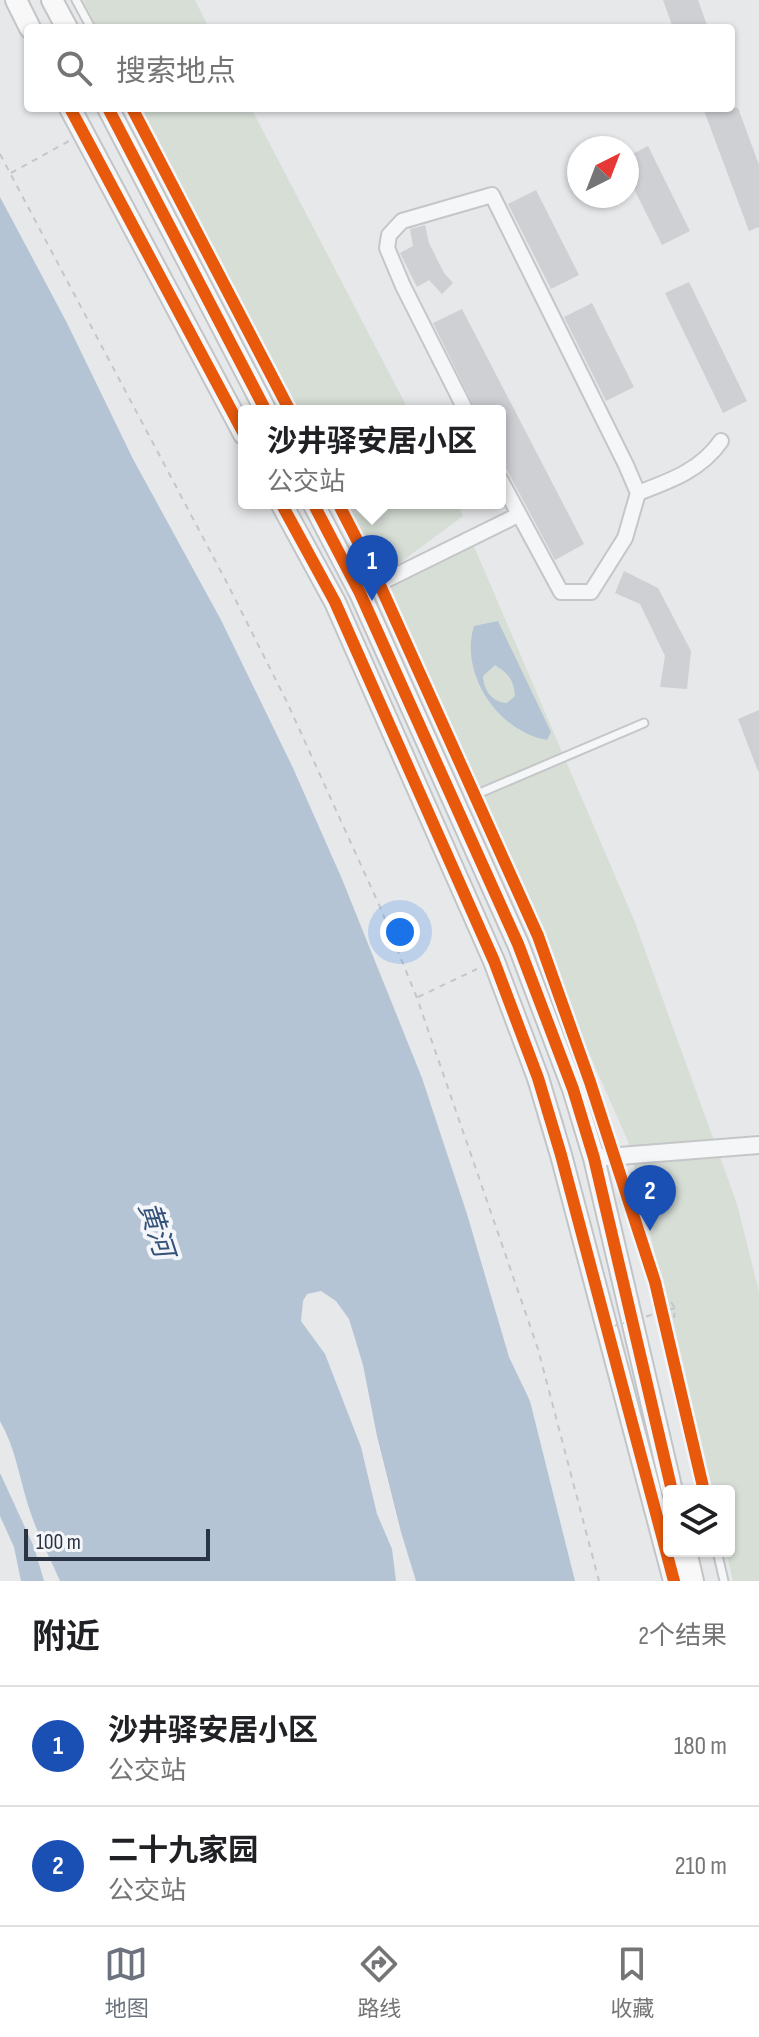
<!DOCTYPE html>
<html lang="zh">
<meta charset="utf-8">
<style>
body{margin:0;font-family:"Sofia Sans Condensed","Noto Sans SC",sans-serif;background:#f2f2f2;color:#202124}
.controls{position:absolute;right:24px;bottom:24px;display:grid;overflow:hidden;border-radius:8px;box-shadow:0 2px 6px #0004}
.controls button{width:72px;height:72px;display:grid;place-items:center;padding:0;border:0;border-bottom:2px solid #e0e0e0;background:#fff;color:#202124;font:40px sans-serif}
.compass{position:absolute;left:567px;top:136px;width:72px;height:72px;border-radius:50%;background:#fff;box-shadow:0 2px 6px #0004;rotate:42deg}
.scale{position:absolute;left:24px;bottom:20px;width:186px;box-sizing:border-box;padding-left:8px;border:4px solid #2b3445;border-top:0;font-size:22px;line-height:28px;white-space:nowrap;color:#2b3445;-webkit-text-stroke:6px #f4f6f9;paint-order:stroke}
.you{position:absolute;left:400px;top:932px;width:28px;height:28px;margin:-20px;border:6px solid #fff;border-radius:50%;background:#1a73e8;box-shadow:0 0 0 12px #1a73e833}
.badge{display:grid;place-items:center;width:52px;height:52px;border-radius:50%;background:#6c737f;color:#fff;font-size:26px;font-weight:700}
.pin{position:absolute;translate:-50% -66px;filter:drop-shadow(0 2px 4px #0008)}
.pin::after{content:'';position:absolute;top:42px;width:28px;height:24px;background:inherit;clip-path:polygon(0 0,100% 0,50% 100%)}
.popup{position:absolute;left:238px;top:405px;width:268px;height:104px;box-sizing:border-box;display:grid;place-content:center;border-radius:8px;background:#fff;filter:drop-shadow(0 2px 6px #0005);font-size:26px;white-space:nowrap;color:#757577}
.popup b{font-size:30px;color:#202124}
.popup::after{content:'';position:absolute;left:50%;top:100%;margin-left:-16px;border:16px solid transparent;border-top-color:#fff}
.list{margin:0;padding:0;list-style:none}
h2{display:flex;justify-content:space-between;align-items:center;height:104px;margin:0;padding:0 32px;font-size:34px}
h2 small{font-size:26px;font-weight:400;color:#757577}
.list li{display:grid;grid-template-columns:52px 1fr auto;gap:24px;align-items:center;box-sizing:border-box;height:120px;padding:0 32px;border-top:2px solid #e0e0e0}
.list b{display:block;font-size:30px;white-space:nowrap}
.list p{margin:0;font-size:26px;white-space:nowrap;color:#757577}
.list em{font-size:26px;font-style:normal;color:#757577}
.icon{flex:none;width:44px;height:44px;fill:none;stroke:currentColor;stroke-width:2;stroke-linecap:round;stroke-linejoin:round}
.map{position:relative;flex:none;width:759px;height:1581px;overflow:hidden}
.search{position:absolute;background:#fff;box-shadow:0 2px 6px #0004;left:24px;right:24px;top:24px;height:88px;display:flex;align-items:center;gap:20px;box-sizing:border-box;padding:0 28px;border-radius:8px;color:#757577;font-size:30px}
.sheet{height:344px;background:#fff}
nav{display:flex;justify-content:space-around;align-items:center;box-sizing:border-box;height:112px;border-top:2px solid #e0e0e0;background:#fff;font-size:22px;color:#757577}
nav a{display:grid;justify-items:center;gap:4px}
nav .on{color:#6c737f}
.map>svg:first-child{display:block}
.green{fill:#d6ded6}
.water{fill:#b4c4d5;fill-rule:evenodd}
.building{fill:#ced0d3}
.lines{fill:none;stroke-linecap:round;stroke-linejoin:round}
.service-casing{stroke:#c4c6c8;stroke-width:11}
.minor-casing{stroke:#c4c6c8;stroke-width:18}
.tertiary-casing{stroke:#c4c6c8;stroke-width:20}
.primary-casing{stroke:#c2c5c8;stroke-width:24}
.path{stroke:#c5c6ca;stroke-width:2;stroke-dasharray:6 6;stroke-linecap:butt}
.service{stroke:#f5f6f7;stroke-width:7}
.minor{stroke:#f5f6f7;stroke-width:14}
.tertiary{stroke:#f5f6f7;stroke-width:16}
.primary{stroke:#f8f8f8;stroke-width:20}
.path-bridge{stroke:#c5c6ca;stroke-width:2;stroke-dasharray:6 6;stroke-linecap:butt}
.cycleway-casing{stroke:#f4f6f9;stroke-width:17}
.cycleway{stroke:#e8590c;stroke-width:12}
.labels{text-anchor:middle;stroke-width:8;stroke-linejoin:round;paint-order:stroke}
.water-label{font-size:28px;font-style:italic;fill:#34527a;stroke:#f4f6f9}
</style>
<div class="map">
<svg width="759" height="1581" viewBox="0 0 759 1581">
<rect width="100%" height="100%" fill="#e6e8ea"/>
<g class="green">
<path d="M 83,0 L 195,0 L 209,28 L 97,28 Z"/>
<path d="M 138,108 L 251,108 L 409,411 L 292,411 Z"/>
<path d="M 339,503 L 457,503 L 463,516 L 378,579 Z"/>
<path d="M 473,544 L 634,920 L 737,1204 L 759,1292 L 759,1581 L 733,1581 L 726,1551 L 729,1551 L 729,1491 L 711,1491 L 628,1141 L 384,592 Z"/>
</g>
<g class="water">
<path d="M 0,197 L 67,323 L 133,459 L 221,620 L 293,768 L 342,879 L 422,1078 L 467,1214 L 509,1357 L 530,1401 L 575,1581 L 416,1581 L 401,1532 L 377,1436 L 363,1365 L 349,1319 L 336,1301 L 321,1291 L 307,1294 L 303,1301 L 301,1321 L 325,1354 L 361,1447 L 377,1514 L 392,1549 L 396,1581 L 60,1581 C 49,1556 36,1531 28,1505 C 19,1476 15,1447 0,1421 Z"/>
<path d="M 498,621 L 551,732 L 547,740 C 499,732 459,674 474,626 ZM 495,665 C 508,673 514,680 515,696 L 507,703 C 492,702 484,691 483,676 Z"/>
<path d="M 0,1473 L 34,1547 L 44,1581 L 21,1581 L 14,1547 L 0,1516 Z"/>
</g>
<g class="building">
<path d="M 663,0 L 698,0 L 708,28 L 673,28 Z"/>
<path d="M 703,108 L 738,108 L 759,165 L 759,227 L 749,231 Z"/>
<path d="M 648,146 L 690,231 L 662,245 L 627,175 L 627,157 Z"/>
<path d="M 536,190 L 579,275 L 551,289 L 508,204 Z"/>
<path d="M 425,225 L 429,243 L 444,273 L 453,283 L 442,294 L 429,280 L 417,287 L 400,253 L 413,246 L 410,229 Z"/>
<path d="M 689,282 L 747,401 L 723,413 L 665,293 Z"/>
<path d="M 592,303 L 634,387 L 606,401 L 564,317 Z"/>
<path d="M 462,309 L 584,544 L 555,560 L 500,457 L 500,411 L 476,411 L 433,323 Z"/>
<path d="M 624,571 L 658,588 L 691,651 L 687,689 L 660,687 L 665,656 L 640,604 L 615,593 Z"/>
<path d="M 759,710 L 759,771 L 758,771 L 738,719 Z"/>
</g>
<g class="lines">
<g class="service-casing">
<g id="service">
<path d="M 76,0 L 91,28"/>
<path d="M 132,108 L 290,411"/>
<path d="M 338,503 L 379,583 L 538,936 L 590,1082 L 655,1282 L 704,1491"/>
<path d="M 475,795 L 644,723"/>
<path d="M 717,1551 L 724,1581"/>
</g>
</g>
<g class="minor-casing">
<g id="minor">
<path d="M 466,411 L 403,286 L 387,248 L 389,235 L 402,221 L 492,195 L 626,465 L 638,493 L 625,538 L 591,592 L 561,592 L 500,479"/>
<path d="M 638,493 C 670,481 701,470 721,441"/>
<path d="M 360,593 L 518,515"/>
</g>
</g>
<g class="tertiary-casing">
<path id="tertiary" d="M 594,1158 L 759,1145"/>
</g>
<g class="primary-casing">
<g id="primary">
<path d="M 16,0 L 30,28"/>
<path d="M 52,0 L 67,28"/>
<path d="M 70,108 L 244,434"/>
<path d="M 108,108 L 266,411"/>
<path d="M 281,503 L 335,602 L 494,961 L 538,1078 L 561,1155 L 674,1581"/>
<path d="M 313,503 L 360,593 L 518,944 L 573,1089 L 594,1158 L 672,1491"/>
<path d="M 686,1551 L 693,1581"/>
</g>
</g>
<g class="path">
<path d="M 0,154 L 226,581 L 286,700 L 380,907 L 417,998 L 538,1349 L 599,1581"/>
<path d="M 11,173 L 69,141"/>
<path d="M 418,997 L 477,969"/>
<path d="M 671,1302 L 675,1308 L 674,1318"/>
</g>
<use href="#service" class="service"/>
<use href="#minor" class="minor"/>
<use href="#tertiary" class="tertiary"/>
<use href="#primary" class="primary"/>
<path class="path-bridge" d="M 600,1330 L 675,1308"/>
<g class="cycleway-casing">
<g id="cycleway">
<path d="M 70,108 L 244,434"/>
<path d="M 108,108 L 266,411"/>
<path d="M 132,108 L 290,411"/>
<path d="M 281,503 L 335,602 L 494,961 L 538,1078 L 561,1155 L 674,1581"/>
<path d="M 313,503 L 360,593 L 518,944 L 573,1089 L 594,1158 L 672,1491"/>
<path d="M 338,503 L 379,583 L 538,936 L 590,1082 L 655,1282 L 704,1491"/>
</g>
</g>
<use href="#cycleway" class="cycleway"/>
</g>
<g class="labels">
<g class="water-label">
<text transform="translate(157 1229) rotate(72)" y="10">黄河</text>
</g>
</g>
</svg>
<div class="controls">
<button><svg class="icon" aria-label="layers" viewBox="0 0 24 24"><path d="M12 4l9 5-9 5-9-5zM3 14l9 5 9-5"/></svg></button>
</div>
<svg class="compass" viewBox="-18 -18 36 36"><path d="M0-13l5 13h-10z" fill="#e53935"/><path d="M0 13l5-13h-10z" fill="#757577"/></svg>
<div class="scale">100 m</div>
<div class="you"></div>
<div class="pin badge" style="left:372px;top:601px;background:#1a4fb4">1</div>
<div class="popup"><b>沙井驿安居小区</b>公交站</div>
<div class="pin badge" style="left:650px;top:1231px;background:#1a4fb4">2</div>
<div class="search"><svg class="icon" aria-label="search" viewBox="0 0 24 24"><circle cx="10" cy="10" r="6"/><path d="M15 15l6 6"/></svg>搜索地点</div>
</div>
<section class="sheet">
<h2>附近<small>2个结果</small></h2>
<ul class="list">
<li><span class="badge" style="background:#1a4fb4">1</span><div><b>沙井驿安居小区</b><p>公交站</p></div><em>180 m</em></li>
<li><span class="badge" style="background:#1a4fb4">2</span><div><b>二十九家园</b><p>公交站</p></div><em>210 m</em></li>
</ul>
</section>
<nav>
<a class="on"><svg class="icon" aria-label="map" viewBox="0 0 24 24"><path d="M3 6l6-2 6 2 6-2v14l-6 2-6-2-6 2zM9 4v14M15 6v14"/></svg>地图</a>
<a><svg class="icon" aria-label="directions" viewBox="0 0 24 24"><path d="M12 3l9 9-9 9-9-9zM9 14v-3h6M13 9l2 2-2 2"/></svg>路线</a>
<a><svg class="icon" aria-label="saved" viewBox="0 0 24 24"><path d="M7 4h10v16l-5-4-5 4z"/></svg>收藏</a>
</nav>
